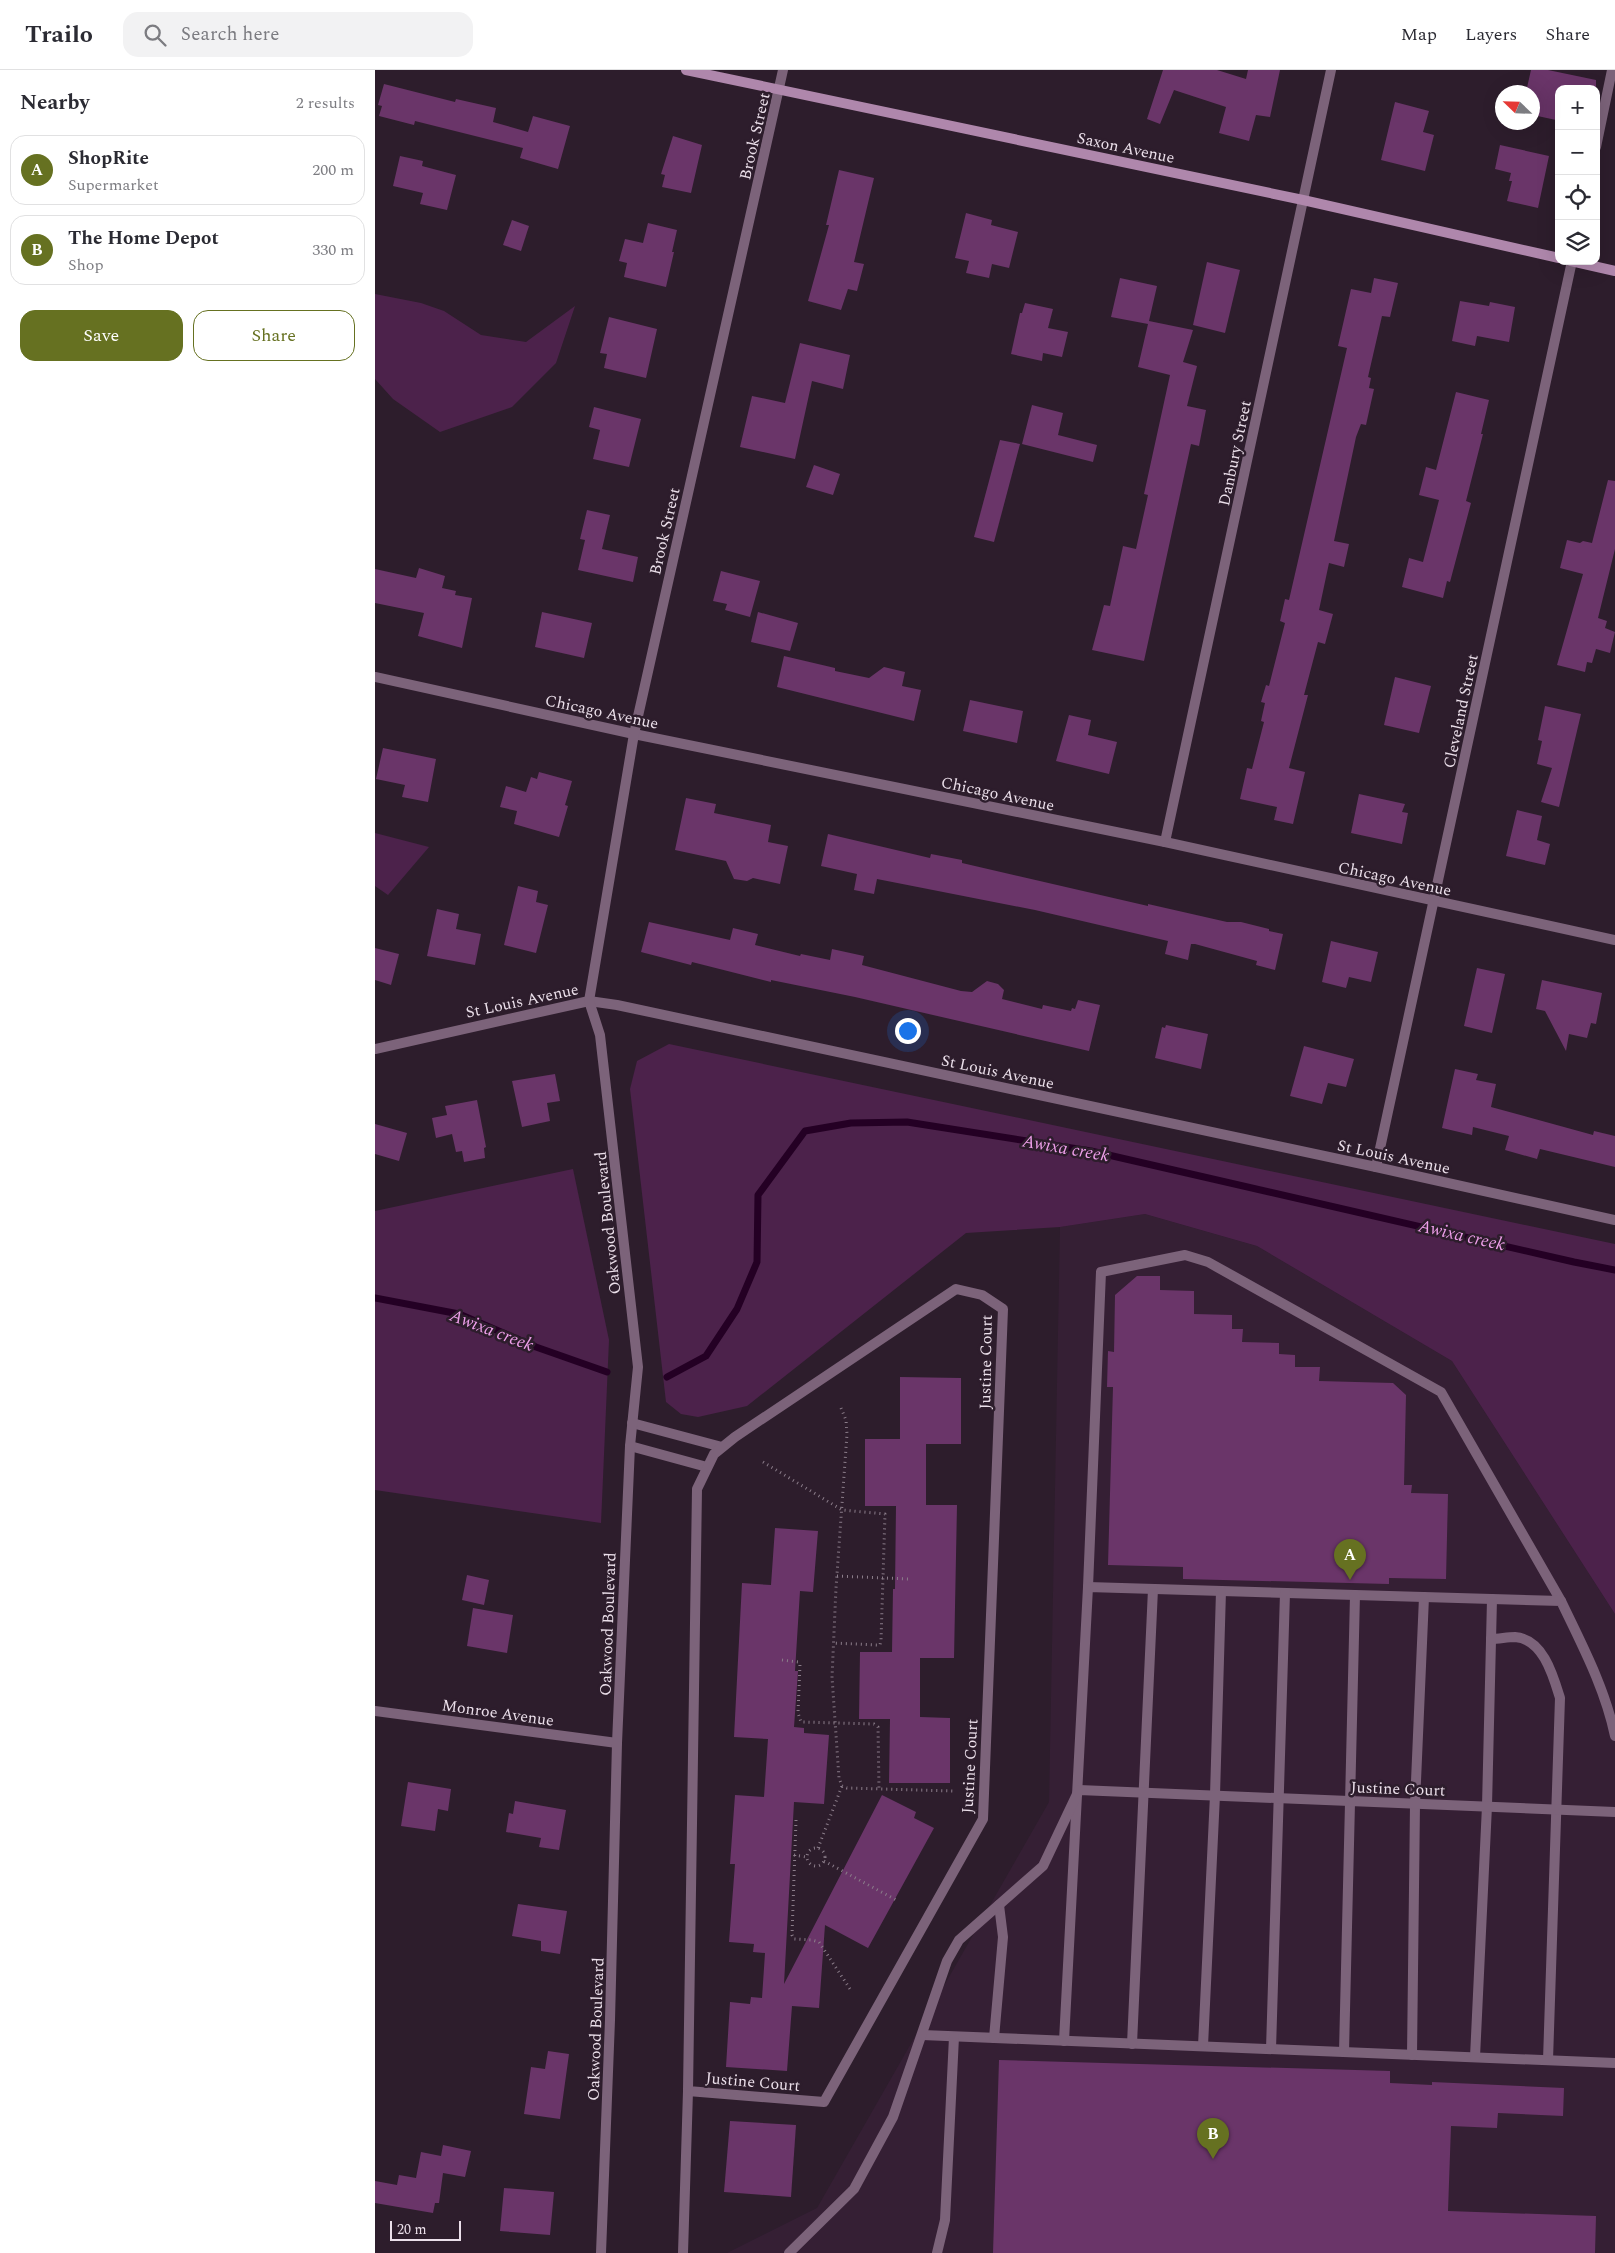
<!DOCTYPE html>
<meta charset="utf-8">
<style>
body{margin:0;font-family:Spectral,serif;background:#f2f2f3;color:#2b2b33}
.controls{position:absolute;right:15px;top:15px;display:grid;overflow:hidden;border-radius:10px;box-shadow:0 5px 20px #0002}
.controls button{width:45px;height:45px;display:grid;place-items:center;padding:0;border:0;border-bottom:1px solid #e1e1e2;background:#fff;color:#2b2b33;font:25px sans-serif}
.compass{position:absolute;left:1120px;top:15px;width:45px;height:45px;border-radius:50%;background:#fff;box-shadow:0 5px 20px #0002;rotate:293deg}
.scale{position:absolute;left:15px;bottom:12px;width:71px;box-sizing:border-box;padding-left:5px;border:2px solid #ebdfea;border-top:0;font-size:14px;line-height:18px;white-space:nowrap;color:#ebdfea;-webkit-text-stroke:4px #2d1d2c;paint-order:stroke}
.you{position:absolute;left:532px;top:960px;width:18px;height:18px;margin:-12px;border:4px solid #fff;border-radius:50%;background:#1a73e8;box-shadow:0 0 0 8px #1a73e833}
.badge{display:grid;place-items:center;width:32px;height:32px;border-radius:50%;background:#667121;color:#fff;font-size:16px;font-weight:700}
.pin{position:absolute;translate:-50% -41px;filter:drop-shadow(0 1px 2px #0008)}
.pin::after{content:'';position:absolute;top:26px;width:18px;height:15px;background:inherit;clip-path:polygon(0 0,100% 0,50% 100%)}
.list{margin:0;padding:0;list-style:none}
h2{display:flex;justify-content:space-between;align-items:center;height:65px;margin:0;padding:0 20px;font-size:21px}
h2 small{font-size:16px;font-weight:400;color:#7c7c81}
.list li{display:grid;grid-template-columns:32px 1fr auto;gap:15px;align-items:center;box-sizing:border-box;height:70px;margin:0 10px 10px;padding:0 10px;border:1px solid #e1e1e2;border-radius:15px}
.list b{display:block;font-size:19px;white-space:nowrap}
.list p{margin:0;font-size:16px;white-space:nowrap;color:#7c7c81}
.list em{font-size:16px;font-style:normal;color:#7c7c81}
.actions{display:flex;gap:10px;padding:15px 20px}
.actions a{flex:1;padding:11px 0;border:1px solid #667121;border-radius:15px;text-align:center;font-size:18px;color:#667121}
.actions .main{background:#667121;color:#fff}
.icon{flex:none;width:28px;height:28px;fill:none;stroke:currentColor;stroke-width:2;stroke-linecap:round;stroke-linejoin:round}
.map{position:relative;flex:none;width:1240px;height:2183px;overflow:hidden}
header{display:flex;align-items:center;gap:30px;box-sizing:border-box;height:70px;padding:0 25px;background:#fff;border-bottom:1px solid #e1e1e2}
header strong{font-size:24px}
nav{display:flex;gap:28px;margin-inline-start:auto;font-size:18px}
.search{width:350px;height:45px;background:#f2f2f3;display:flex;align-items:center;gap:12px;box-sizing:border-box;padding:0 18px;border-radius:15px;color:#7c7c81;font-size:19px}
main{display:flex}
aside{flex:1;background:#fff}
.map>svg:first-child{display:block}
.built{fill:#351f34}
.green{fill:#4c224b}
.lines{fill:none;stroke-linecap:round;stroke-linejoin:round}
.stream{stroke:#240024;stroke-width:7}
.building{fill:#6a3569}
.path{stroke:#8b7d8a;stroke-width:3;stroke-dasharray:1 4;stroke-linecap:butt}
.lane{stroke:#7c637a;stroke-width:10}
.street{stroke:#7c637a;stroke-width:10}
.secondary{stroke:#af87ac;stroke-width:10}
.labels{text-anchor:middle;stroke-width:5;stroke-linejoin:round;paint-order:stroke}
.street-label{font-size:16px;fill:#ebdfea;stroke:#2d1d2c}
.water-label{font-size:18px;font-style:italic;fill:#ee9fea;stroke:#2d1d2c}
</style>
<header>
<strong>Trailo</strong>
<div class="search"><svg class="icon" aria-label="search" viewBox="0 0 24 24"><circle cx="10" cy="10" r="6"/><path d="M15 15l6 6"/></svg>Search here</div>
<nav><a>Map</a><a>Layers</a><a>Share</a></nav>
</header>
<main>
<aside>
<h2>Nearby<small>2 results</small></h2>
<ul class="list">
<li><span class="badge">A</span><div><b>ShopRite</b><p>Supermarket</p></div><em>200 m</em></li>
<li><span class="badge">B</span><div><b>The Home Depot</b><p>Shop</p></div><em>330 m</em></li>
</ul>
<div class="actions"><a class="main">Save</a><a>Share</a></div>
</aside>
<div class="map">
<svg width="1240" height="2183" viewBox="0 0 1240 2183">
<rect width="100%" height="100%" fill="#2d1d2c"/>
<path class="built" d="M 770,1144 L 882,1176 L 1077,1291 L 1240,1544 L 1240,2183 L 352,2183 L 442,2138 L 674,1732 L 685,1157 Z"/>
<g class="green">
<path d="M 0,224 L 46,233 L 69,241 L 106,265 L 151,272 L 200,236 L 181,293 L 137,337 L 65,362 L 18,329 L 0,309 Z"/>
<path d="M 0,763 L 54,777 L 13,825 L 0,816 Z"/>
<path d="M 294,974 L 1240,1174 L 1240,1544 L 1077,1291 L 882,1176 L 770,1144 L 685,1157 L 591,1163 L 372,1336 L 323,1347 L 306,1344 L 291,1332 L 255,1019 L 262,991 Z"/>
<path d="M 198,1099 L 234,1270 L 226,1453 L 0,1420 L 0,1141 Z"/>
</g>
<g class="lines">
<g class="stream">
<path d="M 0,1228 L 84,1244 L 161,1277 L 232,1302"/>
<path d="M 292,1307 L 331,1286 L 362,1239 L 382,1192 L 383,1125 L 430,1061 L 476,1053 L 532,1052 L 716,1081 L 1199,1192 L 1240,1200"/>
</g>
</g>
<g class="building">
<path d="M 788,0 L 842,0 L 871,9 L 873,0 L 905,0 L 895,47 L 881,45 L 874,71 L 844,63 L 851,37 L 799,20 L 785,54 L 772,49 Z"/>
<path d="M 1156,0 L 1173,0 L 1221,10 L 1221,19 L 1184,19 L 1181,50 L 1158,45 L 1158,22 L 1151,22 Z"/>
<path d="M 9,14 L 80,32 L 81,29 L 121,38 L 118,52 L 153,62 L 158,46 L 195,56 L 183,99 L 145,88 L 148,78 L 40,51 L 39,55 L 4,46 L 7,36 L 3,35 Z"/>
<path d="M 1020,32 L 1054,41 L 1048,62 L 1059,65 L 1050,101 L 1006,90 Z"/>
<path d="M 298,66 L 327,75 L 316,123 L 287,117 L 290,105 L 286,104 Z"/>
<path d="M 1125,75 L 1174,86 L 1163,138 L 1132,131 L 1137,111 L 1134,111 L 1136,103 L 1120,99 Z"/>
<path d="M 25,86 L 48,91 L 47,96 L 81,105 L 72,140 L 45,134 L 48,123 L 18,116 Z"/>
<path d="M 464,100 L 499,108 L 479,192 L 489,194 L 482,221 L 473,219 L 466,240 L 433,231 L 454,155 L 451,155 Z"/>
<path d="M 591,143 L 617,150 L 616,155 L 643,162 L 634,198 L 617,194 L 614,208 L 591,203 L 594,191 L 580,188 Z"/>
<path d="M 137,150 L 154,156 L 146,181 L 128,175 Z"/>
<path d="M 273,153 L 302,160 L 297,182 L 299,182 L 291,217 L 249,207 L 252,193 L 244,191 L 250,169 L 268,173 Z"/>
<path d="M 832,192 L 865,200 L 850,263 L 818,255 Z"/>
<path d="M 745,208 L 782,216 L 774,251 L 818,260 L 808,292 L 822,296 L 812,336 L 831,340 L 824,376 L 816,374 L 769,591 L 717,580 L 729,535 L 735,536 L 748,476 L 761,479 L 773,425 L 769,424 L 795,305 L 763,297 L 773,254 L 736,247 Z"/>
<path d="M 999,208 L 1023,213 L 1015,247 L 1007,246 L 993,307 L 996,308 L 994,318 L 999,319 L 991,355 L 986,354 L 981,367 L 959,471 L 974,474 L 969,497 L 954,493 L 944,540 L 958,544 L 950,574 L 943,572 L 929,625 L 933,625 L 914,698 L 930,702 L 918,754 L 899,750 L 902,737 L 865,729 L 872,698 L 877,699 L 889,652 L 886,651 L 890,633 L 886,632 L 891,615 L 894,616 L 910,553 L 905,551 L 910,529 L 914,530 L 972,278 L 963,276 L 976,219 L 996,223 Z"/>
<path d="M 1085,231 L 1114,236 L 1115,232 L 1140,237 L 1134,272 L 1102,266 L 1100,276 L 1077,271 Z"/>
<path d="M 650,233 L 678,239 L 673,258 L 693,262 L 687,287 L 668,283 L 667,291 L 636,284 L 645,243 L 647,243 Z"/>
<path d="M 234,247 L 282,259 L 271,308 L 229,298 L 232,284 L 225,283 Z"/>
<path d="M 425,273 L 475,285 L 468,319 L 437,311 L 420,389 L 365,377 L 377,326 L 410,333 Z"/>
<path d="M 1081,322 L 1114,330 L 1106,364 L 1108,364 L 1091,431 L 1096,433 L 1075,512 L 1072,511 L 1068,528 L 1027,517 L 1034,488 L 1048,492 L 1064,430 L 1044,425 L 1051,397 L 1061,400 Z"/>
<path d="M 657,335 L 688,343 L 683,365 L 722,375 L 718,392 L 647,374 Z"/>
<path d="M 219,337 L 266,349 L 254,397 L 218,389 L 225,360 L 214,357 Z"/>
<path d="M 625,370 L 645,374 L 619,472 L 599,467 Z"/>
<path d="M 439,395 L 465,404 L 458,425 L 431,417 Z"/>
<path d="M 1233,410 L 1240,411 L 1240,479 L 1223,548 L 1232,551 L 1230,558 L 1240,562 L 1235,583 L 1221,579 L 1217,593 L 1212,592 L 1210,602 L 1182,595 L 1208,504 L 1185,498 L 1192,470 L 1205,473 L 1208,471 L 1217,473 Z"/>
<path d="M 212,440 L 235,445 L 227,479 L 263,487 L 258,512 L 203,500 L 210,470 L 205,469 Z"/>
<path d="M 44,498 L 70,506 L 67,518 L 81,521 L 80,525 L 97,528 L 87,578 L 43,566 L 49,543 L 0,533 L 0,499 L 41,508 Z"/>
<path d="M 346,501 L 385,511 L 375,547 L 350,540 L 352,534 L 338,531 Z"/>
<path d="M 167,542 L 217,553 L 209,588 L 160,577 Z"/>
<path d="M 383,542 L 423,553 L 415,581 L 376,572 Z"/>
<path d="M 409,586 L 460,598 L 460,601 L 494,608 L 509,597 L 530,602 L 527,616 L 546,620 L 539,651 L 402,617 Z"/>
<path d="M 1020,607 L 1056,616 L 1044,663 L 1009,655 Z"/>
<path d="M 595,630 L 648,641 L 642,673 L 588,661 Z"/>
<path d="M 1170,636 L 1206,644 L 1184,737 L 1166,732 L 1177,698 L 1162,694 L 1167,671 L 1163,670 Z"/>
<path d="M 694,645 L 716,650 L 713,665 L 742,672 L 734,704 L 681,691 Z"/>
<path d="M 8,678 L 61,689 L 53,732 L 27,727 L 30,715 L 1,709 Z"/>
<path d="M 164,702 L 197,711 L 190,735 L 193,736 L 184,767 L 139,754 L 142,741 L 125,737 L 131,716 L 151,722 L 156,707 L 162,709 Z"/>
<path d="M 984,724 L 1030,734 L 1027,742 L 1033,743 L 1027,774 L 976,763 Z"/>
<path d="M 311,728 L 341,734 L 339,743 L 396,755 L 393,772 L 413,776 L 405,814 L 378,808 L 372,811 L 359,809 L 351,791 L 300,780 Z"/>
<path d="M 1142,740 L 1167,746 L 1162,770 L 1175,774 L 1170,795 L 1131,786 Z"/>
<path d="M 453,764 L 555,788 L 556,784 L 587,790 L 587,793 L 773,836 L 773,834 L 852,852 L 866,852 L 894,859 L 894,861 L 908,864 L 900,900 L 881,895 L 882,891 L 820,874 L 816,874 L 813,890 L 790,884 L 793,871 L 660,840 L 502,809 L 499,824 L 479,820 L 482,804 L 446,796 Z"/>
<path d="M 143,816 L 163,821 L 161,832 L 173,835 L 161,883 L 129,875 Z"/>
<path d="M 62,839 L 84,844 L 81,859 L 106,864 L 100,895 L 52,886 Z"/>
<path d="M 274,852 L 355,870 L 358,858 L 383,864 L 380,875 L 425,886 L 426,884 L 455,890 L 457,879 L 489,886 L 487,895 L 586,921 L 597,922 L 612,911 L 623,914 L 629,920 L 627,929 L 667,939 L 668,935 L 696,941 L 697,938 L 700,939 L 703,930 L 725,935 L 714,981 L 480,927 L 396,910 L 396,912 L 317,892 L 316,895 L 266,882 Z"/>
<path d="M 956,871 L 1003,882 L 996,912 L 974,907 L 971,918 L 947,912 Z"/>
<path d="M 0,878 L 24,884 L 16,915 L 0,910 Z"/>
<path d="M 1102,898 L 1130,904 L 1117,963 L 1089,956 Z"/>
<path d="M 1167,910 L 1227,923 L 1221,954 L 1216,953 L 1212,968 L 1194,964 L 1191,981 L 1170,941 L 1161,939 Z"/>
<path d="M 791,955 L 833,964 L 826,999 L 780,988 L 787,957 L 790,958 Z"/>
<path d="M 929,976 L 979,989 L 971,1017 L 953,1013 L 947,1034 L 915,1026 Z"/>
<path d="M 1080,999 L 1103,1004 L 1101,1010 L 1121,1014 L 1116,1037 L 1218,1065 L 1219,1061 L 1240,1066 L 1240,1097 L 1165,1079 L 1162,1089 L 1130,1080 L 1134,1066 L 1098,1057 L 1097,1065 L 1067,1058 Z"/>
<path d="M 180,1004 L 185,1031 L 172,1033 L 175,1051 L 147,1057 L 137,1011 Z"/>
<path d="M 102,1030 L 111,1077 L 109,1078 L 110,1088 L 89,1092 L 87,1081 L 81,1082 L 77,1064 L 61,1068 L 57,1048 L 72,1045 L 70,1036 Z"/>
<path d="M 0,1054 L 32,1063 L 24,1091 L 0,1084 Z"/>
<path d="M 762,1206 L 785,1206 L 785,1220 L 819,1221 L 819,1244 L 857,1245 L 857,1259 L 868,1259 L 867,1272 L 904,1273 L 904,1284 L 920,1285 L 920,1297 L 945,1297 L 944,1311 L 1018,1313 L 1031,1325 L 1029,1415 L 1037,1415 L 1036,1423 L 1073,1424 L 1071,1509 L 1014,1508 L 1014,1514 L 808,1509 L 808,1497 L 733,1495 L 738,1317 L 732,1317 L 733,1281 L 739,1282 L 740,1225 Z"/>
<path d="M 525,1307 L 586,1308 L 586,1374 L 551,1374 L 551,1435 L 582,1435 L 579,1588 L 545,1588 L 545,1647 L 575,1648 L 575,1713 L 514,1713 L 515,1649 L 484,1649 L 485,1582 L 517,1582 L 518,1519 L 520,1519 L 521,1436 L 490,1436 L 490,1369 L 525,1369 Z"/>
<path d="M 400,1458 L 443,1461 L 438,1522 L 425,1521 L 420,1601 L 423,1601 L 419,1657 L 429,1658 L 429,1663 L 454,1665 L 449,1734 L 419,1732 L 409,1914 L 507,1725 L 541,1742 L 539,1748 L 559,1758 L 493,1878 L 450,1855 L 444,1938 L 417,1936 L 412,2001 L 351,1997 L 355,1932 L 375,1934 L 376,1927 L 387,1928 L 390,1883 L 378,1882 L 379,1874 L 354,1872 L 360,1794 L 355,1794 L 360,1725 L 389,1727 L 393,1669 L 359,1667 L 367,1513 L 396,1515 Z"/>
<path d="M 92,1505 L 114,1510 L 109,1535 L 87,1530 Z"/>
<path d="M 98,1538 L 138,1545 L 132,1583 L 92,1576 Z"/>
<path d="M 33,1712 L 76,1719 L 73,1741 L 63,1739 L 60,1761 L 26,1756 Z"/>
<path d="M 140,1731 L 191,1740 L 184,1780 L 164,1777 L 166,1768 L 131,1762 L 134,1743 L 138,1744 Z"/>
<path d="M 143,1834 L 192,1841 L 185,1884 L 166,1881 L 166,1871 L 137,1866 Z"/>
<path d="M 173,1981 L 194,1984 L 185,2049 L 149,2044 L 156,1997 L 170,1999 Z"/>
<path d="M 624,1990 L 1015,2001 L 1015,2013 L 1057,2015 L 1057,2012 L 1189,2018 L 1188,2046 L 1123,2043 L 1122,2058 L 1076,2056 L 1073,2141 L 1221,2146 L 1220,2183 L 618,2183 Z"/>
<path d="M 355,2051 L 421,2055 L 416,2127 L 349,2122 Z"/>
<path d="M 68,2075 L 96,2081 L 90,2107 L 68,2103 L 64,2133 L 60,2133 L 58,2143 L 0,2133 L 0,2111 L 22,2115 L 24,2105 L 41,2108 L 46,2082 L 66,2086 Z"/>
<path d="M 129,2118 L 179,2122 L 175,2165 L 125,2161 Z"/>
</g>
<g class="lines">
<g class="path">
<path d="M 466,1338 L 471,1350 L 472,1364 L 461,1518 L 457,1607 L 464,1708 L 467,1716 L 472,1718 L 578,1721"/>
<path d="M 388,1392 L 467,1440 L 510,1444 L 506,1570 L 505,1575 L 501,1575 L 458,1573"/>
<path d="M 462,1506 L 533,1509"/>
<path d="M 407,1590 L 423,1592 L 425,1594 L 423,1643 L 426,1652 L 499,1654 L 503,1657 L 504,1719"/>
<path d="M 421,1750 L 417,1865 L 419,1869 L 437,1870 L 444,1872 L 475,1919"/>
<circle cx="441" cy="1787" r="9"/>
<path d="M 443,1778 L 467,1716"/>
<path d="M 419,1785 L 431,1787"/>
<path d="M 449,1791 L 523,1831"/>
</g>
<g class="lane">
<path d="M 713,1517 L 726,1202 L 810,1185 L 833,1192 L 1066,1322 L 1186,1531"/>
<path d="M 1116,1569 C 1124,1569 1132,1567 1140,1567 C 1168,1569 1178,1605 1185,1628 L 1173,1990"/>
<path d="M 547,1965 L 1240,1993"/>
<path d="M 619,1968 L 628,1867 L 624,1835"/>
<path d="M 689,1971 L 713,1517 L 1186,1531 C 1207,1575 1230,1618 1240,1666"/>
<path d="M 757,1974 L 778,1519"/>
<path d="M 828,1976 L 840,1725 L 846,1521"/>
<path d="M 896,1979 L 910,1523"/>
<path d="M 969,1982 L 980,1525"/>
<path d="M 1037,1985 L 1040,1734 L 1049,1527"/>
<path d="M 1100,1987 L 1112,1736 L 1117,1529"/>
<path d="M 562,2183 L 570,2150 L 579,1967"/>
</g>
<g class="street">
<path d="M 1221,77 L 1237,0"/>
<path d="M 0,607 L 259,664 L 790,772 L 1240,870"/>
<path d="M 790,772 L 956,0"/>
<path d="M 0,979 L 214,931 L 242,935 L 1001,1097 L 1240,1150"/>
<path d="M 1001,1097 L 1197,191"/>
<path d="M 257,1353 L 347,1377"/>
<path d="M 255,1376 L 332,1397"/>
<path d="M 0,1641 L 242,1673"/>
<path d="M 226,2183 L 235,1950 L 242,1673 L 255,1376 L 263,1297 L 225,965 L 214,931 L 259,664 L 408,0"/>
<path d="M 308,2183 L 313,2021 L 322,1419 L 339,1384 L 360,1367 L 581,1219 L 607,1225 L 628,1239 L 608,1749 L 449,2032 L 313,2021"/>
<path d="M 414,2183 L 479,2119 L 518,2047 L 572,1891 L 584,1870 L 668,1796 L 704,1720 L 1240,1742"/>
</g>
<g class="secondary">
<path d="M 311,0 L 928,130 L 1184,188"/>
<path d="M 1196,191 L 1240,201"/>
</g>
</g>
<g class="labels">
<g class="street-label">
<text transform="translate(379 66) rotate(-77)" y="6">Brook Street</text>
<text transform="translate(751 77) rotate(12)" y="6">Saxon Avenue</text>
<text transform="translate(859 383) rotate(-78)" y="6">Danbury Street</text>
<text transform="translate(289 461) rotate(-77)" y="6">Brook Street</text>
<text transform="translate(227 641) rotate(12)" y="6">Chicago Avenue</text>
<text transform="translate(1085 641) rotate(-78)" y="6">Cleveland Street</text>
<text transform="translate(623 723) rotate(12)" y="6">Chicago Avenue</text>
<text transform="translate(1020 808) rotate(12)" y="6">Chicago Avenue</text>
<text transform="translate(147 930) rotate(-12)" y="6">St Louis Avenue</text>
<text transform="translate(623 1001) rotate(12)" y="6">St Louis Avenue</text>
<text transform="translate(1019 1086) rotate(12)" y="6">St Louis Avenue</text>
<text transform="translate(232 1153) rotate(-96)" y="6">Oakwood Boulevard</text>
<text transform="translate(610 1292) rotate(-89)" y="6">Justine Court</text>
<text transform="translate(232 1554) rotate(-88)" y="6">Oakwood Boulevard</text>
<text transform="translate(123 1642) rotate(8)" y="6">Monroe Avenue</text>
<text transform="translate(594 1696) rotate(-87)" y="6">Justine Court</text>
<text transform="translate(1023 1718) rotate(2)" y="6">Justine Court</text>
<text transform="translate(220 1959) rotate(-88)" y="6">Oakwood Boulevard</text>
<text transform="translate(378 2011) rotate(5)" y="6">Justine Court</text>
</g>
<g class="water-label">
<text transform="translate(691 1078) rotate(10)" y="6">Awixa creek</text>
<text transform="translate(1087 1165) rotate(13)" y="6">Awixa creek</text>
<text transform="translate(117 1260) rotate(21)" y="6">Awixa creek</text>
</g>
</g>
</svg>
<div class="controls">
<button>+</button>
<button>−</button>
<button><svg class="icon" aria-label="locate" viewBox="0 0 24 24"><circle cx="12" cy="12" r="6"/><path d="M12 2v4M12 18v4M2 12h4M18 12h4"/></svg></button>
<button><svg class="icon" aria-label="layers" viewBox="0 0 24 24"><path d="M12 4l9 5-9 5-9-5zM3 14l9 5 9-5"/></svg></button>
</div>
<svg class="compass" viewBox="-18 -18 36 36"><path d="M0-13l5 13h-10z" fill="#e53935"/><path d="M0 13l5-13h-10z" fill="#7c7c81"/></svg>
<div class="scale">20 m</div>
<div class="you"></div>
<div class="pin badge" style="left:975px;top:1510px">A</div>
<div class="pin badge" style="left:838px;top:2089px">B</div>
</div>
</main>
